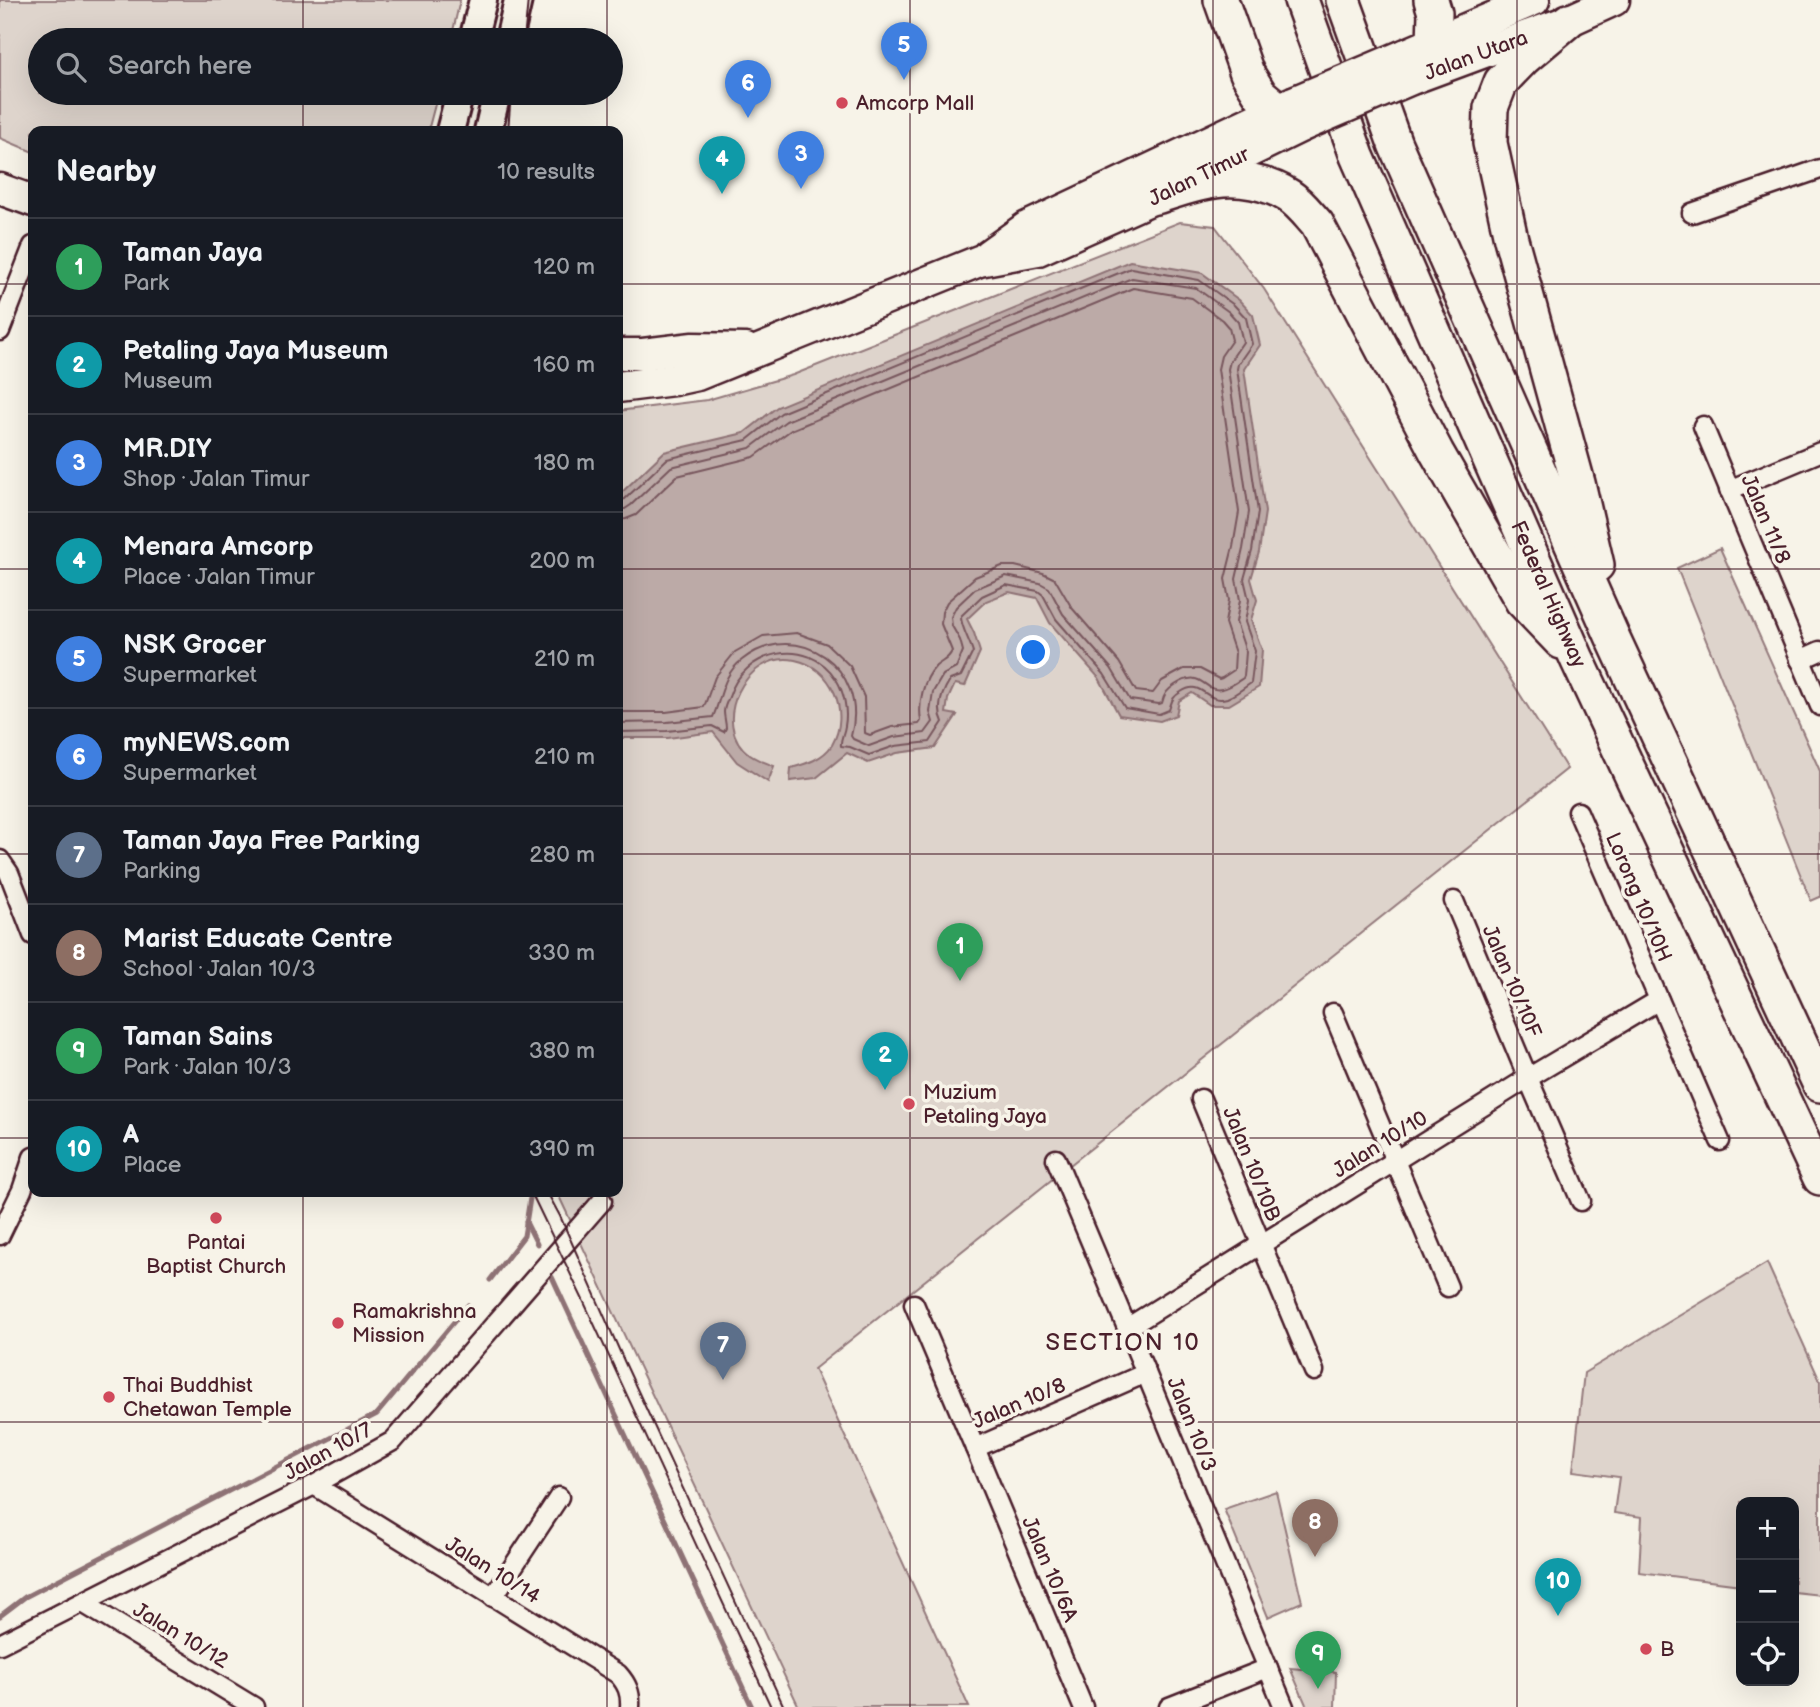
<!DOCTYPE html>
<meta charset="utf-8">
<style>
body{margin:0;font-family:"Balsamiq Sans",sans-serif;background:#20242c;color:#f1f3f6}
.controls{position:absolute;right:21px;bottom:21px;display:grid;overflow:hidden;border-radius:14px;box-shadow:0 7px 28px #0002}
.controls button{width:63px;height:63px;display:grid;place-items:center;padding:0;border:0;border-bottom:2px solid #363941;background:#171b24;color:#f1f3f6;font:35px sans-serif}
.you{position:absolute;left:1034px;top:653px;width:24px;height:24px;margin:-18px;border:5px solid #fff;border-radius:50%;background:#1a73e8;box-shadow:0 0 0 10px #1a73e833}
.badge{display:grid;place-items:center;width:46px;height:46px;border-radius:50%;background:#d1495b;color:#fff;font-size:23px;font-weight:700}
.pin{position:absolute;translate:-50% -58px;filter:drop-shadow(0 2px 4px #0008)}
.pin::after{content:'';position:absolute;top:37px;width:24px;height:21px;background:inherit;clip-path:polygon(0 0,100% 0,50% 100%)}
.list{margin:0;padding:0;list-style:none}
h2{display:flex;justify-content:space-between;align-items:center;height:91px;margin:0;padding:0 28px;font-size:30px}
h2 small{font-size:23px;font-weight:400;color:#9ea1a6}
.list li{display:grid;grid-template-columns:46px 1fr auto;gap:21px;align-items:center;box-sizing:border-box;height:98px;padding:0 28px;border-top:2px solid #363941}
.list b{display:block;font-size:26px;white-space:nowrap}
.list p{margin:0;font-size:23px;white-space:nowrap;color:#9ea1a6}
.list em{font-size:23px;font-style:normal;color:#9ea1a6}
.icon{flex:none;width:38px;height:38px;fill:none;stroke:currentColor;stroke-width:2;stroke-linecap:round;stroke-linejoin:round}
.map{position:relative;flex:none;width:1820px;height:1707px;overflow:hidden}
.search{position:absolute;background:#171b24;box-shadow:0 7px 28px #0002;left:28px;top:28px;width:595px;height:77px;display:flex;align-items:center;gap:18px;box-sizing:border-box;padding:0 24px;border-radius:38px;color:#9ea1a6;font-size:26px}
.panel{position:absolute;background:#171b24;box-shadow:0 7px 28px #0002;left:28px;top:126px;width:595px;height:1071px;border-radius:14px}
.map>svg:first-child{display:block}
.green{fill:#ded4cc;stroke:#947a7c;stroke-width:2}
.water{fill:#bcaaa7;stroke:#8e7275;stroke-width:2}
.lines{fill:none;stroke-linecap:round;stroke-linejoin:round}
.shore{stroke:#78575d;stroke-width:2}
.stream{stroke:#8e7275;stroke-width:5}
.street-casing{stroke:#4a1f2b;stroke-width:23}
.secondary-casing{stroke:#4a1f2b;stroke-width:32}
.primary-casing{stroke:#4a1f2b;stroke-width:35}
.highway-casing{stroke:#4a1f2b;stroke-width:38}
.street{stroke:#f7f3e8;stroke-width:18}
.secondary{stroke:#f7f3e8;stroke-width:26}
.primary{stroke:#f7f3e8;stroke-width:30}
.highway{stroke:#f7f3e8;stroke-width:33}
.tram{stroke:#4a1f2b;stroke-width:2}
.primary-bridge-casing{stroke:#4a1f2b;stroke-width:35;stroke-linecap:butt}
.primary-bridge{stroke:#f7f3e8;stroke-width:30}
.grid{fill:none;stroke:#4a1f2b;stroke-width:2;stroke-opacity:0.55}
.poi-dot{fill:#d1495b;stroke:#f7f3e8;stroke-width:2.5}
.labels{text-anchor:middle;stroke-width:7;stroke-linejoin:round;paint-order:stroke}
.street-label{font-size:21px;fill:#4a1f2b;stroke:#f7f3e8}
.poi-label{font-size:21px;fill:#4a1f2b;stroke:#f7f3e8;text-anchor:start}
.quarter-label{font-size:24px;letter-spacing:2px;fill:#4a1f2b;stroke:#f7f3e8}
</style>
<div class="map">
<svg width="1820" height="1707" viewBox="0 0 1820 1707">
<rect width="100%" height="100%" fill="#f7f3e8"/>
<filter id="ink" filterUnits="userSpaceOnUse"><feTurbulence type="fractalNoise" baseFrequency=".0143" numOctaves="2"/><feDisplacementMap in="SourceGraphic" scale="14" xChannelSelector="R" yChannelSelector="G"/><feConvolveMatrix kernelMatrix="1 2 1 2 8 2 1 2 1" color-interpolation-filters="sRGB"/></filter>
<g filter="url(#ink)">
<g class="green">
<path d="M 0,0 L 460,0 L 451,40 L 40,40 L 40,93 L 438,93 L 428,131 L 33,131 L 33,152 L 0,138 Z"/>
<path d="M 1180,222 L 1215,226 L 1264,289 L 1567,769 L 814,1369 L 969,1707 L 799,1707 L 557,1192 L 618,1192 L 618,411 L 707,400 L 793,375 Z"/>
<path d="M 1720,548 L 1820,771 L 1820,897 L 1811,901 L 1677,568 Z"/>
<path d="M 1767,1263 L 1820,1381 L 1820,1595 L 1794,1592 L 1794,1502 L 1741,1502 L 1741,1585 L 1639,1572 L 1642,1517 L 1614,1513 L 1619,1477 L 1573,1471 L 1584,1373 Z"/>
<path d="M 1276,1491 L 1302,1602 L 1268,1617 L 1224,1509 Z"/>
<path d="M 1290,1668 L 1336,1672 L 1335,1707 L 1307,1707 Z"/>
</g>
<path class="water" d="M 1130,261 L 1202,273 L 1239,300 L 1253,315 L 1260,345 L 1244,369 L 1265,512 L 1259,552 L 1251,579 L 1257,600 L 1251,620 L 1262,650 L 1259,687 L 1229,705 L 1210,705 L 1192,693 L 1179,701 L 1176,715 L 1160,721 L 1119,715 L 1099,678 L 1050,623 L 1037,598 L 1009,592 L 986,601 L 967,619 L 974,633 L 980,652 L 965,686 L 955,684 L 948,699 L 946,713 L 957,715 L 935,748 L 897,753 L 868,763 L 847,753 L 816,778 L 790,781 L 791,768 C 806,764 823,759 832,745 C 851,712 832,667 795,660 C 746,650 708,724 750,755 C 757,760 766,763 774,766 L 768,782 L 737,762 L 713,732 L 668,738 L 618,738 L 618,496 L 664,452 L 744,433 L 777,407 Z"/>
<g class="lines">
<g class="shore">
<path d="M 618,501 L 625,499 L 667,459 L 747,440 L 781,413 L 1131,268 L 1199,280 L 1234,305 L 1246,318 L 1252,344 L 1238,364 L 1237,369 L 1258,512 L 1252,551 L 1244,579 L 1249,600 L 1245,622 L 1255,651 L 1251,683 C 1244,688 1235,695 1227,698 C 1204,704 1203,678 1181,692 C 1172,697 1172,701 1169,710 L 1159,714 L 1125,708 L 1104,674 L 1056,619 L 1043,595 L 1038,591 L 1006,585 L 982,596 L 961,616 C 960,625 970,641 973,652 L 961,676 L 950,680 C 941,694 936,708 943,722 L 930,742 L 895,746 L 869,755 L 850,747 L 841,746 C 840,739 844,734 845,726 C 848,710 844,692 836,679 C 808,635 743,650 729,697 C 727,701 724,707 724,712 C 724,717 726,723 726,728 L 724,732 L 712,726 L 667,731 L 618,732"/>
<path d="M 618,509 L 625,509 L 631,505 L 671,467 L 750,448 L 786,421 L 1132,278 L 1196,288 L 1229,312 L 1238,322 L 1243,342 L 1230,361 L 1228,369 L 1249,512 L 1243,549 L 1236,579 L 1240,600 L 1236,622 L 1246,652 L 1244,676 L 1243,678 C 1237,682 1229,688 1222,689 C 1202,693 1204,667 1175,685 C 1167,690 1164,694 1162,703 L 1159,704 L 1130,700 L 1111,668 L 1063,614 L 1049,588 L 1040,583 L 1006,576 L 975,589 L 956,607 L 951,617 L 952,626 L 960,640 L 963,651 L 956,668 L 943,675 L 933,692 L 930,712 L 933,722 L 925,733 L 894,737 L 869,746 L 853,739 L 851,736 C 870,669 798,616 742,660 C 722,675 722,697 713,717 L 667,722 L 618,723"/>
<path d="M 618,520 L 626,519 L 636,515 L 677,476 L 754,457 L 791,430 L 1133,288 L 1192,298 L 1222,320 L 1229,328 L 1232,340 L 1221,356 L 1218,369 L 1239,512 L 1233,547 L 1225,579 L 1229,600 L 1225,623 L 1235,653 L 1234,670 L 1222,678 L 1219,679 L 1200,669 L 1184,669 L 1162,681 L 1153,693 L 1136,691 L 1119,662 L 1072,608 L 1055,579 L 1043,573 L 1015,566 L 1002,566 L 975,577 L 947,602 L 942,612 L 941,624 L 952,651 C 948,660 943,660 936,666 C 923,680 918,703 921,721 L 919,724 L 892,727 L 870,735 L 865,733 L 864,697 L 850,666 L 827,644 L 797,633 L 763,636 L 735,652 L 715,677 L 704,707 L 666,712 L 618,712"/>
</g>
<g class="stream">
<path d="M 526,1222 L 537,1244"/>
<path d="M 552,1277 L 752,1707"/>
<path d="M 490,1280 L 524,1236 L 531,1192"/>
<path d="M 0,1616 L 25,1597 L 377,1414 L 468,1305"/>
</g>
<g class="street-casing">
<g id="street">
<path d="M 1692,213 L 1820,169"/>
<path d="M 0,331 L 33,246"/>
<path d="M 1703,426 L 1820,706"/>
<path d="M 1729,490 L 1820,452"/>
<path d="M 1800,660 L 1820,651"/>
<path d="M 1578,812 L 1720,1141"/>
<path d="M 0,860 L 9,873 L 33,935"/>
<path d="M 1454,901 L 1528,1078 L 1581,1201"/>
<path d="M 1333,1013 L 1448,1287"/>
<path d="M 1201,1099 L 1314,1371"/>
<path d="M 1056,1159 L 1146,1373 L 1284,1707"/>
<path d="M 0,1235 L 22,1190 L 33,1157"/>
<path d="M 914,1304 L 975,1448 L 1146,1373"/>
<path d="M 1127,1328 L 1528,1078 L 1659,1000"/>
<path d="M 975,1448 L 1083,1707"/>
<path d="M 314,1485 L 618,1674 C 627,1684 631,1693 630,1707"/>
<path d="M 493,1597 L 559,1497"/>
<path d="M 83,1603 L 254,1707"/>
<path d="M 0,1644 L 314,1485 L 393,1441 L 602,1201"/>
<path d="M 1169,1707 L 1268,1668"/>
</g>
</g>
<g class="secondary-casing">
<g id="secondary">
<path d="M 473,40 L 483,0"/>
<path d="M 509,40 L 518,0"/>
<path d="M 450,131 L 460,93"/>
<path d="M 488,131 L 497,93"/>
</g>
</g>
<g class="primary-casing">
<g id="primary">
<path d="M 1404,55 L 1534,0"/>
<path id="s1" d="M 1414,78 L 1568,21 L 1614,0"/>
<path d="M 0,189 L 33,201"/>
<path d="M 988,255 L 1027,227 L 1293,102"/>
<path d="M 618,354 L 643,354 L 693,348 L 746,349"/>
<path id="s2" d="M 618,387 L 674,380 L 697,375 L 979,261 L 1038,250 L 1156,197 L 1302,126"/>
</g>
</g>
<g class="highway-casing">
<g id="highway">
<path d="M 1221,0 L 1247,73 L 1260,94 L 1278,109"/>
<path id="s3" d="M 1301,0 L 1357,156 L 1577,659 L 1820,1178"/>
<path d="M 1343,0 L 1395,144 L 1613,638 L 1820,1085"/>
<path d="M 1431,0 L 1435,13 L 1434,42"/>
<path d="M 1568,21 L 1523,59 L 1501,82 L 1491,108 L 1490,143 L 1511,239 L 1578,483 L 1597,565"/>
<path d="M 1156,197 C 1175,191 1195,183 1215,181 C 1239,177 1269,183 1289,196 C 1300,203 1308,214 1317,224 L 1437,453 L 1522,601 L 1561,642"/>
</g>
</g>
<use href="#street" class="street"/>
<use href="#secondary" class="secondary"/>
<use href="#primary" class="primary"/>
<use href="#highway" class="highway"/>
<g class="tram">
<path d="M 524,40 L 528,0"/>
<path d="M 508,131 L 511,93"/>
<path d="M 531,1192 L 583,1300 L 771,1707"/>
<path d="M 547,1192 L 560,1216 L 625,1363 L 784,1707"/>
</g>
<g class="primary-bridge-casing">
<g id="primary-bridge">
<path d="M 1293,102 L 1404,55"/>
<path d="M 1302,126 L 1414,78"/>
</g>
</g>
<use href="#primary-bridge" class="primary-bridge"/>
</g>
</g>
<path class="grid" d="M 303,0 L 303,40M 607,0 L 607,40M 910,0 L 910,1707M 1213,0 L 1213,1707M 1517,0 L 1517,1707M 303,93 L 303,131M 607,93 L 607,131M 0,284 L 33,284M 618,284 L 1820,284M 0,569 L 33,569M 618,569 L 1820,569M 0,854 L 33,854M 618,854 L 1820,854M 0,1138 L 33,1138M 618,1138 L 1820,1138M 303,1192 L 303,1707M 607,1192 L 607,1707M 0,1422 L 1820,1422"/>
<g class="poi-dot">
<circle cx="842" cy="103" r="7"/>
<circle cx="909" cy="1104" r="7"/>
<circle cx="216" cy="1218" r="7"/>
<circle cx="338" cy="1323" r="7"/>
<circle cx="109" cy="1397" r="7"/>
<circle cx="1646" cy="1649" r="7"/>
</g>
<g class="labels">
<g class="street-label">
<text dy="7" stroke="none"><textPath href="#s1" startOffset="66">Jalan Utara</textPath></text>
<text dy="7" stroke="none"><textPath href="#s2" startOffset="621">Jalan Timur</textPath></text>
<text transform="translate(1766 519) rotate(67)" y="7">Jalan 11/8</text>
<text dy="7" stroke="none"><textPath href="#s3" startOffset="644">Federal Highway</textPath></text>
<text transform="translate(1639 897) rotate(67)" y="7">Lorong 10/10H</text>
<text transform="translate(1512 981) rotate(67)" y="7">Jalan 10/10F</text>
<text transform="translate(1380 1144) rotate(-32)" y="7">Jalan 10/10</text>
<text transform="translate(1252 1164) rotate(68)" y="7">Jalan 10/10B</text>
<text transform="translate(1019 1403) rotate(-23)" y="7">Jalan 10/8</text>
<text transform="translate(1192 1424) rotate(68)" y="7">Jalan 10/3</text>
<text transform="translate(328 1451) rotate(-29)" y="7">Jalan 10/7</text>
<text transform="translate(1050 1569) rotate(67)" y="7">Jalan 10/6A</text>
<text transform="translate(493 1570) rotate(32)" y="7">Jalan 10/14</text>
<text transform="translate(181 1635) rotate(31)" y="7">Jalan 10/12</text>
</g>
<g class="poi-label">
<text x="856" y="110">Amcorp Mall</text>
<text x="923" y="1099">Muzium<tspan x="923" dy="24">Petaling Jaya</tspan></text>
<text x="216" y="1249" text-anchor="middle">Pantai<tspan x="216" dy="24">Baptist Church</tspan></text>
<text x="352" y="1318">Ramakrishna<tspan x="352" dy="24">Mission</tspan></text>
<text x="123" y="1392">Thai Buddhist<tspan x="123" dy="24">Chetawan Temple</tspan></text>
<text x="1660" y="1656">B</text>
</g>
<g class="quarter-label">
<text x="1123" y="1350">SECTION 10</text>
</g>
</g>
</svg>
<div class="controls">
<button>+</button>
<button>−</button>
<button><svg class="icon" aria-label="locate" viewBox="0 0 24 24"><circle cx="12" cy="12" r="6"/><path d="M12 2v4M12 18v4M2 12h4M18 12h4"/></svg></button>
</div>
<div class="you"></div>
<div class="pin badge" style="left:960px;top:981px;background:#2e9e5b">1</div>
<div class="pin badge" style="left:885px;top:1090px;background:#0f9aa8">2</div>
<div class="pin badge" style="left:801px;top:189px;background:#3f7fe0">3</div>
<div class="pin badge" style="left:722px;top:194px;background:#0f9aa8">4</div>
<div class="pin badge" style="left:904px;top:80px;background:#3f7fe0">5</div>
<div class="pin badge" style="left:748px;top:118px;background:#3f7fe0">6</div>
<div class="pin badge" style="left:723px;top:1380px;background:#5c6f8a">7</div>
<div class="pin badge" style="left:1315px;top:1557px;background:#8d6e63">8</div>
<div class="pin badge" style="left:1318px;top:1689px;background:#2e9e5b">9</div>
<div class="pin badge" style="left:1558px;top:1616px;background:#0f9aa8">10</div>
<div class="search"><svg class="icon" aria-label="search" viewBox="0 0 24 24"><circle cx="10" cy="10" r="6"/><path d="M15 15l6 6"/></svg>Search here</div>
<section class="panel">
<h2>Nearby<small>10 results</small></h2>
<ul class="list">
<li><span class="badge" style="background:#2e9e5b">1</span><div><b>Taman Jaya</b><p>Park</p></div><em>120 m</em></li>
<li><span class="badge" style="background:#0f9aa8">2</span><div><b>Petaling Jaya Museum</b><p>Museum</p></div><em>160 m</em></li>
<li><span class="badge" style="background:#3f7fe0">3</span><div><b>MR.DIY</b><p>Shop · Jalan Timur</p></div><em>180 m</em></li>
<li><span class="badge" style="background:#0f9aa8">4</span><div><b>Menara Amcorp</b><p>Place · Jalan Timur</p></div><em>200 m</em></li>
<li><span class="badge" style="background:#3f7fe0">5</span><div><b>NSK Grocer</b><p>Supermarket</p></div><em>210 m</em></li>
<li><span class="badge" style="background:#3f7fe0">6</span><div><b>myNEWS.com</b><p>Supermarket</p></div><em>210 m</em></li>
<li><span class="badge" style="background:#5c6f8a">7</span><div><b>Taman Jaya Free Parking</b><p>Parking</p></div><em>280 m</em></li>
<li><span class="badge" style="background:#8d6e63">8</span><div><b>Marist Educate Centre</b><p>School · Jalan 10/3</p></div><em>330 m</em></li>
<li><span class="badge" style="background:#2e9e5b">9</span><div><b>Taman Sains</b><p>Park · Jalan 10/3</p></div><em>380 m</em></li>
<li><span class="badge" style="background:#0f9aa8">10</span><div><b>A</b><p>Place</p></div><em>390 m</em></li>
</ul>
</section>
</div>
